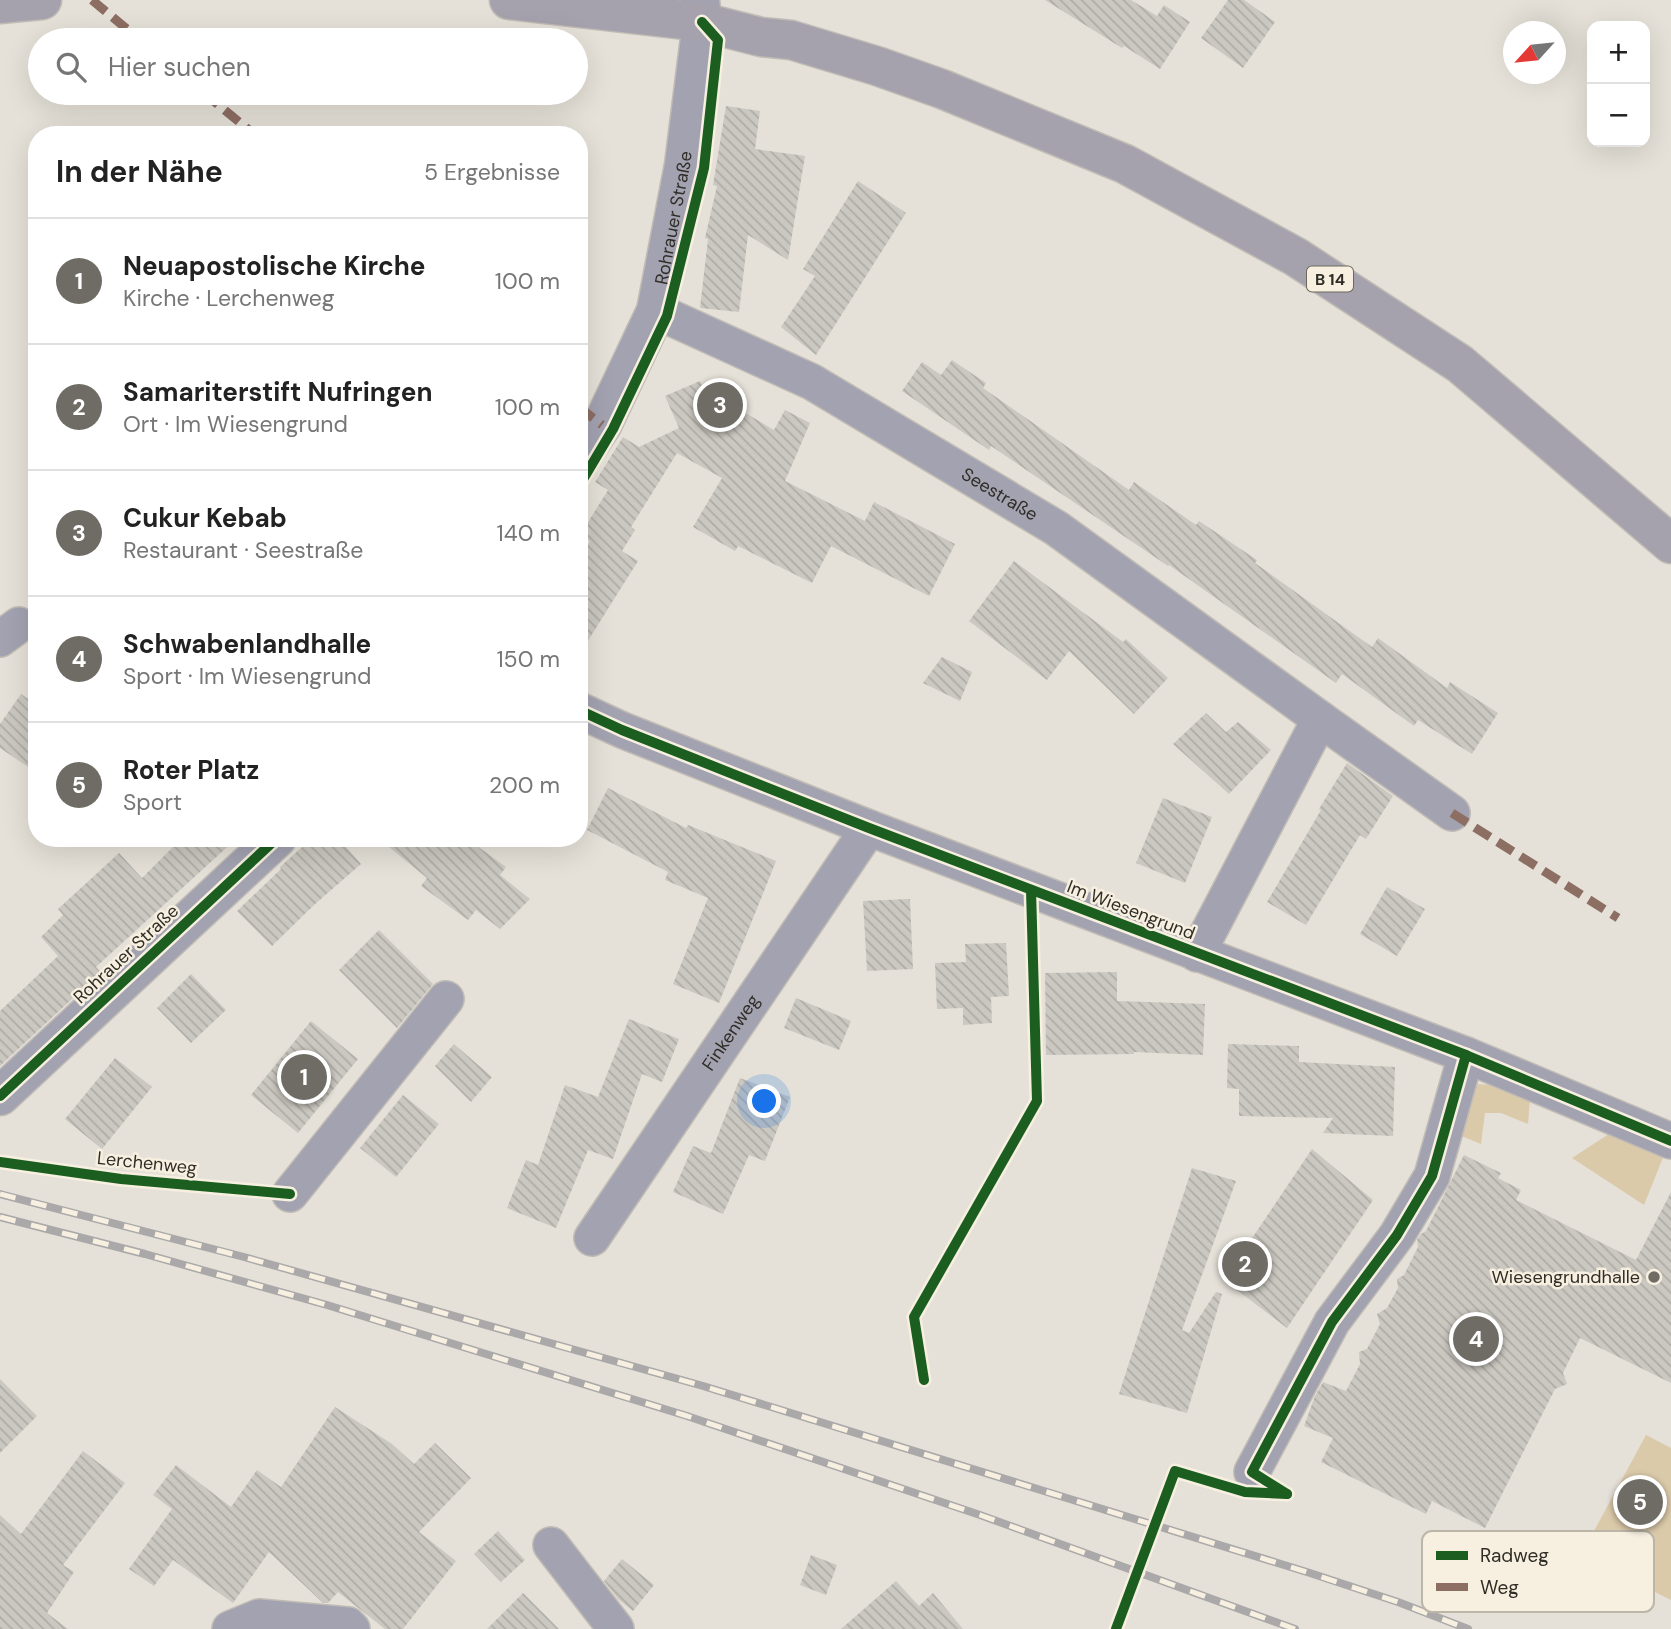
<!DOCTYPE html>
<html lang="de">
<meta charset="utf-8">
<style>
body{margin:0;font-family:"DM Sans",sans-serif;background:#f2f2f2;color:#222}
.controls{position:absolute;right:21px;top:21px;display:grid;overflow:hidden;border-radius:14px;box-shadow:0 7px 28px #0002}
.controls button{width:63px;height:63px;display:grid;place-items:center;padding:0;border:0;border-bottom:2px solid #e0e0e0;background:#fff;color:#222;font:35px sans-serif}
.compass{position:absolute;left:1503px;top:21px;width:63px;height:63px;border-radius:50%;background:#fff;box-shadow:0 7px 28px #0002;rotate:243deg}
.you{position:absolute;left:765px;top:1102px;width:24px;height:24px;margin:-18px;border:5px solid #fff;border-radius:50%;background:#1a73e8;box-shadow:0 0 0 10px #1a73e833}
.badge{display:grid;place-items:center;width:46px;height:46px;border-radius:50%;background:#6f6c65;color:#fff;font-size:23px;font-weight:700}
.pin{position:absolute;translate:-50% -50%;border:4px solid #fff;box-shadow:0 2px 7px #0006}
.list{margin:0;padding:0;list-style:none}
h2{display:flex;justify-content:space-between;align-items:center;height:91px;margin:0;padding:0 28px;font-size:30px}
h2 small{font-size:23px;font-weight:400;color:#767676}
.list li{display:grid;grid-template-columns:46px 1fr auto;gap:21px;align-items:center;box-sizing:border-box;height:126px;padding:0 28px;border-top:2px solid #e0e0e0}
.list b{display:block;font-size:26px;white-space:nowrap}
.list p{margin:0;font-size:23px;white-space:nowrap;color:#767676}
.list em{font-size:23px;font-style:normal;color:#767676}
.icon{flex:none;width:38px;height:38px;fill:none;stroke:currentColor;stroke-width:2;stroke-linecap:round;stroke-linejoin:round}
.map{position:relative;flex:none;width:1671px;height:1629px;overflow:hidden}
.search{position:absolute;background:#fff;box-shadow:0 7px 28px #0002;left:28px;top:28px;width:560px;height:77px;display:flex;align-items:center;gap:18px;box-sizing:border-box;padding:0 24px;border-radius:38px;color:#767676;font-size:26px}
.panel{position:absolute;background:#fff;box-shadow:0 7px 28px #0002;left:28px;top:126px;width:560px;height:721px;border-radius:28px}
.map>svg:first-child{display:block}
.grass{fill:#dbcaaa}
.building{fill:url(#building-back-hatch)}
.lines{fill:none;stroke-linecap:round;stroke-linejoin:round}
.minor-casing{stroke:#c0bcb5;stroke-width:38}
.tertiary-casing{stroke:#c0bcb5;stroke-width:41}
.primary-casing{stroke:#c0bcb5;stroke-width:41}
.minor{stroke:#a3a2b1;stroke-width:35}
.tertiary{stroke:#a3a2b1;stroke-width:38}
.primary{stroke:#a5a2ae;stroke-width:38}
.rail-casing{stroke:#aaa8a9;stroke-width:8}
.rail{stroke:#f7f0e0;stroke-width:5;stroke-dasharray:16;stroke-linecap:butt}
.quiet{stroke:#8d6e63;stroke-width:9;stroke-dasharray:18 9;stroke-linecap:butt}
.cycleway-casing{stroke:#f7f0e0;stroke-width:15}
.cycleway{stroke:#1b5e20;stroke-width:10}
.poi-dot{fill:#6f6c65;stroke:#f7f0e0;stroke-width:2.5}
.labels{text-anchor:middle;stroke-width:5;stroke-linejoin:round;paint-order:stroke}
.shield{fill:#f7f0e0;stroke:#6c685e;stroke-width:2}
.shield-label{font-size:16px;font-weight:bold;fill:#302d27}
.street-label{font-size:18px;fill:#302d27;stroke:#f7f0e0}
.poi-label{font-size:18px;fill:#302d27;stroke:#f7f0e0;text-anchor:end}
.key{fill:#f7f0e0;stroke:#bbb6a8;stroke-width:2}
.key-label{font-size:19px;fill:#302d27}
</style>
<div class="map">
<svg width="1671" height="1629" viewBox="0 0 1671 1629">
<defs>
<pattern id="building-back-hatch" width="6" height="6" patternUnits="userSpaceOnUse" patternTransform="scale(1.75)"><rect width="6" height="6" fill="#cbc8c1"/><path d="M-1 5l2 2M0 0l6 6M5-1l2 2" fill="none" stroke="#afaca6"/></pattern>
</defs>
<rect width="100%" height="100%" fill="#e5e1d8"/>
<g class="grass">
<path d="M 1474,1084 L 1497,1085 L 1530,1099 L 1528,1124 L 1501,1113 L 1485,1113 L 1481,1144 L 1459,1135 Z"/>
<path d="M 1615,1130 L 1666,1150 L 1644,1205 L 1572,1158 Z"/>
<path d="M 1646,1435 L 1671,1448 L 1671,1600 L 1581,1555 Z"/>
</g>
<g class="building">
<path d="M 1045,0 L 1131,0 L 1157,16 L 1164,5 L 1190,22 L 1160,69 L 1124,46 L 1122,48 Z"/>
<path d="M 1228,0 L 1244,0 L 1275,22 L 1243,68 L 1201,38 Z"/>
<path d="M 726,106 L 760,111 L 755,149 L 805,156 L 788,260 L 748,235 L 739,312 L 700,308 L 708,239 L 705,238 L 717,186 L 713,185 Z"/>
<path d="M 858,181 L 906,213 L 816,355 L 781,327 L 815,276 L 803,269 Z"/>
<path d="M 952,360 L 986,383 L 983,388 L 1129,490 L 1134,482 L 1196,525 L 1199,521 L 1257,560 L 1255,563 L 1372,647 L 1378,638 L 1447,688 L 1450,682 L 1498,713 L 1472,754 L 1418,720 L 1414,726 L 1342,674 L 1336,683 L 1169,565 L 1168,566 L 991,446 L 989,450 L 902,391 L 922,362 L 941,375 Z"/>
<path d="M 700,381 L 714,412 L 730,404 L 774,430 L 785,410 L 810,423 L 785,481 L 865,521 L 874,502 L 955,544 L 929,596 L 831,546 L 812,583 L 738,546 L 735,551 L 693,527 L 722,478 L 677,453 L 631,527 L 635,530 L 622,551 L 638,561 L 579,655 L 579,558 L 590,541 L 580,535 L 608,490 L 595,482 L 623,437 L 639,447 L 679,428 L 665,396 Z"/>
<path d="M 1014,561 L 1123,642 L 1126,639 L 1168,678 L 1134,714 L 1069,651 L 1047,680 L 969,621 Z"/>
<path d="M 942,657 L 972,672 L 960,701 L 923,683 Z"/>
<path d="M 21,694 L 37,705 L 37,773 L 0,748 L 0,724 Z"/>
<path d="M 1206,713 L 1226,732 L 1238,722 L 1271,750 L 1229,794 L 1173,744 Z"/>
<path d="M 1347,763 L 1393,796 L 1366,839 L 1360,835 L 1306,925 L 1267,902 L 1321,810 L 1319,809 Z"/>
<path d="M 608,788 L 686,828 L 688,825 L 776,861 L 719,1003 L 673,984 L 708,898 L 665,880 L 668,872 L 587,830 Z"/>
<path d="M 1163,798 L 1212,817 L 1185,883 L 1136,863 Z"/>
<path d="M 182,838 L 237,838 L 96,967 L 101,972 L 0,1066 L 0,1011 L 58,956 L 41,937 L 63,915 L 58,909 L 119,853 L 142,878 Z"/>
<path d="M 312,838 L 338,838 L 361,864 L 314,905 L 272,946 L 237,911 L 281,869 L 280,867 Z"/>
<path d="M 378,838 L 466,838 L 506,867 L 500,875 L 530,899 L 500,929 L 476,910 L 468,920 L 421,886 L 427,878 Z"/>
<path d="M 1387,887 L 1425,909 L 1397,956 L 1360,934 Z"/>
<path d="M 910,899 L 913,969 L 867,971 L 863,901 Z"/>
<path d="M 379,930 L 433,984 L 397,1028 L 339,970 Z"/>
<path d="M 1006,943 L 1009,996 L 991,997 L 992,1023 L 963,1025 L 963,1008 L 937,1009 L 935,963 L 966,962 L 965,944 Z"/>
<path d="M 1117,972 L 1117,1001 L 1205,1004 L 1203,1055 L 1134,1052 L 1134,1054 L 1046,1055 L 1045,973 Z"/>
<path d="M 191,974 L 226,1010 L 191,1043 L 157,1008 Z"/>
<path d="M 796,998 L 851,1021 L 839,1050 L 784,1028 Z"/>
<path d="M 629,1019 L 679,1039 L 662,1082 L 642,1074 L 613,1159 L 588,1150 L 556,1228 L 507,1208 L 526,1160 L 538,1165 L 565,1085 L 598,1097 Z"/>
<path d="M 311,1021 L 358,1059 L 298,1133 L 251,1095 Z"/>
<path d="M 454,1044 L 492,1077 L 471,1102 L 435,1066 Z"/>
<path d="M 1228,1044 L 1299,1046 L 1299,1062 L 1395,1067 L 1393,1136 L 1323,1133 L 1333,1118 L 1239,1116 L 1239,1089 L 1227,1088 Z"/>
<path d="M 115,1058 L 152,1087 L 102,1149 L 65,1119 Z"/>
<path d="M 740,1078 L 790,1097 L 765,1161 L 749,1155 L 723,1214 L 673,1192 L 693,1146 L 711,1153 Z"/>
<path d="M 403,1095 L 439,1124 L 396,1177 L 360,1148 Z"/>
<path d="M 1312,1149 L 1373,1200 L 1287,1328 L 1224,1280 Z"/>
<path d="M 1464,1155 L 1501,1173 L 1498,1178 L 1521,1190 L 1516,1200 L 1636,1260 L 1671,1192 L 1671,1383 L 1580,1338 L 1563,1373 L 1567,1384 L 1555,1389 L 1485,1528 L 1432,1501 L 1426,1514 L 1321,1462 L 1333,1438 L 1304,1426 L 1315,1396 L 1323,1382 L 1346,1391 L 1360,1364 L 1359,1352 L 1367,1349 L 1380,1324 L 1377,1314 L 1387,1308 L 1398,1288 L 1397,1279 L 1404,1275 L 1418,1247 L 1417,1240 L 1421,1234 L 1426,1231 Z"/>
<path d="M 1192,1168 L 1236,1181 L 1182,1330 L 1189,1333 L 1216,1292 L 1222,1294 L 1187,1413 L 1119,1394 Z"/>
<path d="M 0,1379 L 37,1416 L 0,1453 Z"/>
<path d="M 335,1407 L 392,1444 L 414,1464 L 435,1443 L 471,1478 L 419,1532 L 456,1561 L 403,1629 L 385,1629 L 338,1592 L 328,1603 L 323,1603 L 269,1552 L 233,1603 L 173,1560 L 154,1586 L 129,1569 L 172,1509 L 153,1495 L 176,1465 L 231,1507 L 257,1470 L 281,1487 Z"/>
<path d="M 83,1451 L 125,1483 L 63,1565 L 74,1572 L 47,1613 L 68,1629 L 0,1629 L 0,1515 L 21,1534 Z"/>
<path d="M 498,1531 L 525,1560 L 501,1582 L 474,1554 Z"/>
<path d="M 811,1555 L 837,1565 L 826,1595 L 800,1585 Z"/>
<path d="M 622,1559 L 654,1585 L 633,1611 L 618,1599 L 604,1581 Z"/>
<path d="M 896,1581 L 919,1606 L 933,1593 L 963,1629 L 841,1629 Z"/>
<path d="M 523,1593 L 559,1629 L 487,1629 Z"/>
</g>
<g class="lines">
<g class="minor-casing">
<g id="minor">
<path id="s1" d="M 656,311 L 812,382 L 1056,528 L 1320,719 L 1197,954"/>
<path d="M 0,639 L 19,625"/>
<path d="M 579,710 L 622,730 L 869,828 L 1466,1055 L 1671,1141"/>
<path d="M 1320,719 L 1452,813"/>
<path d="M 290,1194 L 446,999"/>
<path id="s2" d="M 592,1238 L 869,828"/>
<path d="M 1252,1472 L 1332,1322 L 1397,1235 L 1432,1176 L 1466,1055"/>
<path d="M 551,1545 L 616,1629"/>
<path d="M 230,1629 L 259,1617 L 348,1625 L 352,1629"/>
</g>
</g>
<g class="tertiary-casing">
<g id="tertiary">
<path id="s3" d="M 579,459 L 602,425 L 656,311 L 684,165 L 702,22 L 700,0"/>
<path d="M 0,1096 L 277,838"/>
</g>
</g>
<g class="primary-casing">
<g id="primary">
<path d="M 509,0 L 702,22 L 761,37 L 791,40 L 877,66 L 942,89 L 1125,164 L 1296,257 L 1460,364 L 1671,544"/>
<path d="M 0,4 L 42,0"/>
</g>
</g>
<use href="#minor" class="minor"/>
<use href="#tertiary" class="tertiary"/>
<use href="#primary" class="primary"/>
<g class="rail-casing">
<g id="rail">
<path d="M 0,1194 L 244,1257 L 703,1386 L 1310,1573 L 1398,1602 L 1468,1629"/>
<path d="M 0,1217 L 145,1254 L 327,1305 L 687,1416 L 980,1515 L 1295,1629"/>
</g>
</g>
<use href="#rail" class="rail"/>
<g class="quiet">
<path d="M 92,0 L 140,40"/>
<path d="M 204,93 L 255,135"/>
<path d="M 579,407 L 602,425"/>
<path d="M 1452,813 L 1618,918"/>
</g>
<g class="cycleway-casing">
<g id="cycleway">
<path d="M 579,486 L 613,429 L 667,316 L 704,168 L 718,40 L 702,22"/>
<path d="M 579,710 L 622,730 L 869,828 L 1466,1055 L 1671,1141"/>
<path d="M 0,1096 L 277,838"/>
<path d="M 0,1162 L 121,1179 L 290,1194"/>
<path d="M 924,1380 L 914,1317 L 1037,1101 L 1031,890"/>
<path d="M 1287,1494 L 1252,1472 L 1332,1322 L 1397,1235 L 1432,1176 L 1466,1055"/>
<path d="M 1116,1629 L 1175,1471 L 1245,1492 L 1287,1494"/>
</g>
</g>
<use href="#cycleway" class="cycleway"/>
</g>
<circle class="poi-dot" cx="1654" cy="1277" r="7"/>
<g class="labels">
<rect class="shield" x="1307" y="266.5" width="46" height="25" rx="5"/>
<g class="shield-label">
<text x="1330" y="285">B 14</text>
</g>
<g class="street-label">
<text dy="6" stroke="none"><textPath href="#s3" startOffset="262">Rohrauer Straße</textPath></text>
<text dy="6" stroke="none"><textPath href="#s1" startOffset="390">Seestraße</textPath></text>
<text transform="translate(1131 910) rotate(21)" y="6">Im Wiesengrund</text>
<text transform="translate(126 954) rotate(-43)" y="6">Rohrauer Straße</text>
<text dy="6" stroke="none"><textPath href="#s2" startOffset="248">Finkenweg</textPath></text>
<text transform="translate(147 1163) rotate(6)" y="6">Lerchenweg</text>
</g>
<g class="poi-label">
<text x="1640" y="1283">Wiesengrundhalle</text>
</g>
</g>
<rect x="1422" y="1531" width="232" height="81" rx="10" class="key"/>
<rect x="1436" y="1551" width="32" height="9" fill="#1b5e20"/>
<rect x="1436" y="1583" width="32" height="8" fill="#8d6e63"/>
<g class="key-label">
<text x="1480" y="1562">Radweg</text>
<text x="1480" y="1594">Weg</text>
</g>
</svg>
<div class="controls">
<button>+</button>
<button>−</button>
</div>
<svg class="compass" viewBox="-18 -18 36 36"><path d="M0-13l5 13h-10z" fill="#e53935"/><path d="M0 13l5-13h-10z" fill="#767676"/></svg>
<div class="you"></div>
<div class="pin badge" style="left:304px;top:1077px">1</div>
<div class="pin badge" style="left:1245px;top:1264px">2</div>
<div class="pin badge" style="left:720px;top:405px">3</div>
<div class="pin badge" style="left:1476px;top:1339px">4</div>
<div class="pin badge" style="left:1640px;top:1502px">5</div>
<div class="search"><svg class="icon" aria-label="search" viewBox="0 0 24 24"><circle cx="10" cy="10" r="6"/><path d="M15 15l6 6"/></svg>Hier suchen</div>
<section class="panel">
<h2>In der Nähe<small>5 Ergebnisse</small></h2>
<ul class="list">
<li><span class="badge">1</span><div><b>Neuapostolische Kirche</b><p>Kirche · Lerchenweg</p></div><em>100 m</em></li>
<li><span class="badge">2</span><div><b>Samariterstift Nufringen</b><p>Ort · Im Wiesengrund</p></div><em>100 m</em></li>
<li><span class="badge">3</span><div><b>Cukur Kebab</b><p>Restaurant · Seestraße</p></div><em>140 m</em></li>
<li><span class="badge">4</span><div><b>Schwabenlandhalle</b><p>Sport · Im Wiesengrund</p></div><em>150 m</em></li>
<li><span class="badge">5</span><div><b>Roter Platz</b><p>Sport</p></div><em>200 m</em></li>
</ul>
</section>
</div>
